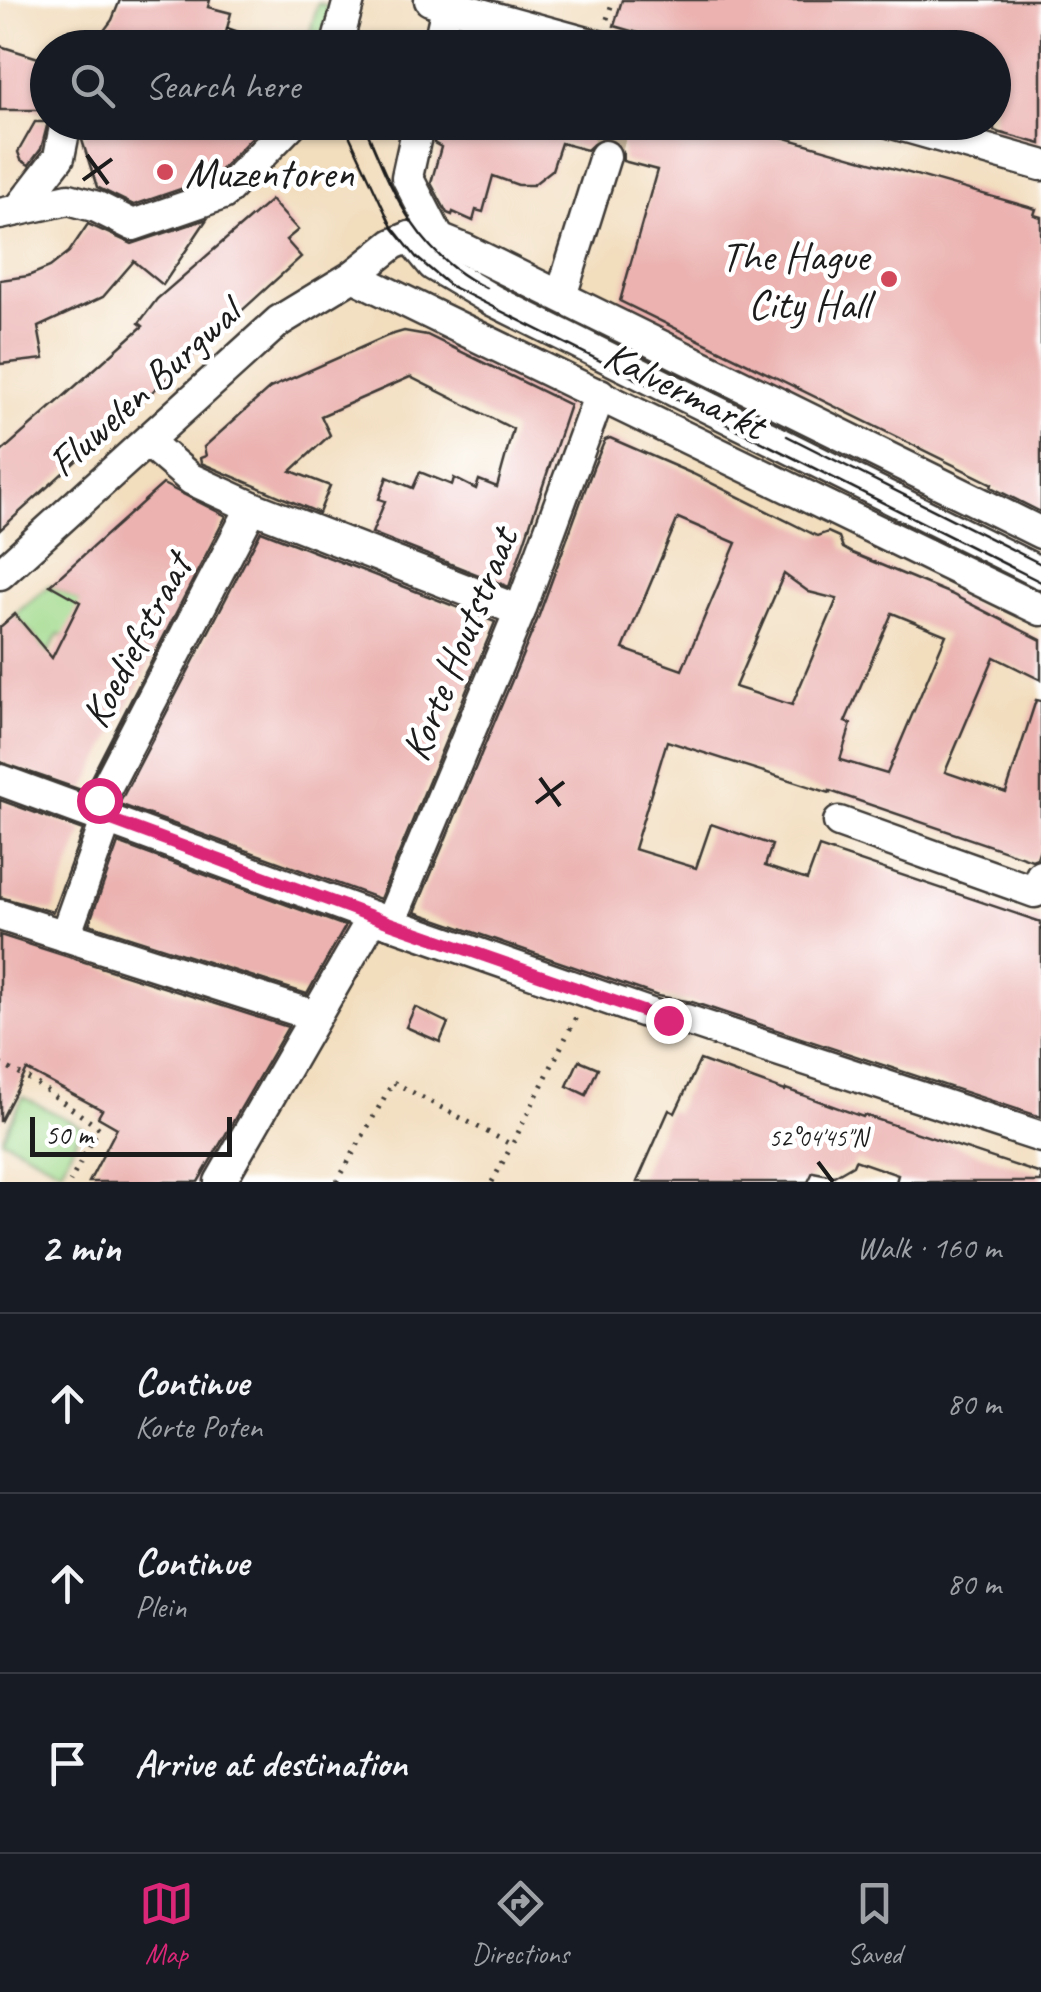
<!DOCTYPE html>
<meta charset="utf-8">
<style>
body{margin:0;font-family:Caveat,sans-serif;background:#242831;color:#f1f3f6}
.scale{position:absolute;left:30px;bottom:25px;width:202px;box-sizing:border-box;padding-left:10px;border:5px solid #1c1c1c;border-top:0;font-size:28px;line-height:35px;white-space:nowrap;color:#1c1c1c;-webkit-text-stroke:8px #fff;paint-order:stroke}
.stop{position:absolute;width:30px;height:30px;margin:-22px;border:8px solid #db2777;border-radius:50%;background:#fff}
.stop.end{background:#db2777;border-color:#fff;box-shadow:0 2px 10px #0008}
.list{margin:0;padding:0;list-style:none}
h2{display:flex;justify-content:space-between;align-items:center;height:130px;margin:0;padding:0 40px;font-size:42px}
h2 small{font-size:32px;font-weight:400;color:#9ea1a6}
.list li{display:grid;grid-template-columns:65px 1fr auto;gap:30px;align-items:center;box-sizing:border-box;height:180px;padding:0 40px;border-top:2px solid #363941}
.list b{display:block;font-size:38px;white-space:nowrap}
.list p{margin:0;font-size:32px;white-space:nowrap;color:#9ea1a6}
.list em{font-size:32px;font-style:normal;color:#9ea1a6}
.icon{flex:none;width:55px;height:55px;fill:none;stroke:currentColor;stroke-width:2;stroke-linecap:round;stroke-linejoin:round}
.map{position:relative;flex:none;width:1041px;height:1182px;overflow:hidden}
.search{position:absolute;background:#171b24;box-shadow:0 2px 8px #0004;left:30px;right:30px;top:30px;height:110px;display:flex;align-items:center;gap:25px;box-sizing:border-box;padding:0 35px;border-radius:55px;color:#9ea1a6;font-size:38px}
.sheet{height:670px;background:#171b24}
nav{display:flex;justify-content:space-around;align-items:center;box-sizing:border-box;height:140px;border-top:2px solid #363941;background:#171b24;font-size:28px;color:#9ea1a6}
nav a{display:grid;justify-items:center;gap:5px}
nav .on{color:#db2777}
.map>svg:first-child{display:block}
.green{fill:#a1da8c;stroke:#5e7b54;stroke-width:2.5}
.building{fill:#ebb2b0;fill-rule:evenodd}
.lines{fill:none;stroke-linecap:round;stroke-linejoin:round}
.minor-tunnel{stroke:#c7b69d;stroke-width:30;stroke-dasharray:30 15;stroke-linecap:butt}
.minor-casing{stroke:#3c3934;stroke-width:35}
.path{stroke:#3c3934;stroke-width:5;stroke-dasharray:2.5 8;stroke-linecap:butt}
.minor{stroke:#fff;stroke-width:30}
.tram{stroke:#1c1c1c;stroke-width:2.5}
.route{stroke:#db2777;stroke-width:12}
.ticks{fill:none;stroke:#1c1c1c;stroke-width:4}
.poi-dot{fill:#d1495b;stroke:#fff;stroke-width:4}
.labels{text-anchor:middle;stroke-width:9;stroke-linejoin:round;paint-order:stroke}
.poi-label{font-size:42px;fill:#1c1c1c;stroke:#fff;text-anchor:start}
.street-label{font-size:42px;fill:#1c1c1c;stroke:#fff}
.ticks-label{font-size:25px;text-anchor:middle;fill:#1c1c1c;stroke:#fff;stroke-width:9;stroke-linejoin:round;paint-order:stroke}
</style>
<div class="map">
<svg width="1041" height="1182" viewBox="0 0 1041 1182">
<rect width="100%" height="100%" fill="#fff"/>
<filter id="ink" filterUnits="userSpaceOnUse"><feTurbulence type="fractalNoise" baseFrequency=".01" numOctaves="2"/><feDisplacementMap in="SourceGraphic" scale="20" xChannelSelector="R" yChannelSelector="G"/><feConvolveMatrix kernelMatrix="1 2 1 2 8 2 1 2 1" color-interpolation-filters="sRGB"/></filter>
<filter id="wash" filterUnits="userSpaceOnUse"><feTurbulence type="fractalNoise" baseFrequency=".0048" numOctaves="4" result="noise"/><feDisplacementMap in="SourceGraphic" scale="40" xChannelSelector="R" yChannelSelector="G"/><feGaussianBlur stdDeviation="2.25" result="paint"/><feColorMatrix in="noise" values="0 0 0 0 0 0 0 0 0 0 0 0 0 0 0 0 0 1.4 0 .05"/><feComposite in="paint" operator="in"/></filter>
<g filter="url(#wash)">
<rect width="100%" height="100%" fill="#f2ddbd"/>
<g class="green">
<path d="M 318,3 L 333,8 L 324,36 L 310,32 Z"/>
<path d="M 50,585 L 92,608 L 75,640 L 59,634 L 45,659 L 43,647 L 15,614 Z"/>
<path d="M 23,1097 L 82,1127 L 61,1170 L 2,1139 Z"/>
</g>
<g id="blocks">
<g class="building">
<path d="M 120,0 L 210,0 L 208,7 L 231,13 L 222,48 L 91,48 L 112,20 Z"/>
<path d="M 622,0 L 1041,0 L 1041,144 L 994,131 L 994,48 L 690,48 L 614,26 Z"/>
<path d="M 0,46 L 48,61 L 48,110 L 0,110 Z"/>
<path d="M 35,122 L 48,122 L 41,149 L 29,165 L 21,160 L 18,152 Z"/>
<path d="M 91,122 L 249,122 L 253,136 L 213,178 L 134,205 L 97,187 L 82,140 Z"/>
<path d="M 437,122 L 729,122 L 1036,209 L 1034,215 L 1041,217 L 1041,512 L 991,487 L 992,484 L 620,301 L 657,170 L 623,161 L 623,151 L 618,143 L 600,138 L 587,150 L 561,143 L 552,170 L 533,185 L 518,185 L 493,176 L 483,212 L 476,210 L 473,221 L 453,212 L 452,215 L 447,213 L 431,183 L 441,147 L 434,143 Z"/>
<path d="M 271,200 L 298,230 L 286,240 L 301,257 L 0,530 L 0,453 L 143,326 L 139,323 L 157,299 Z"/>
<path d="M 207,219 L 163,285 L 134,261 L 103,297 L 38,327 L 44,359 L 0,364 L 0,280 L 28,276 L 50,267 L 69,252 L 88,224 L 132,244 Z"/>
<path d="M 404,331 L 427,335 L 570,405 L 509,587 L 372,533 L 385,501 L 379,499 L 387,477 L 413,488 L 420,472 L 452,485 L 454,478 L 476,489 L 479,480 L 497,487 L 513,429 L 410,377 L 321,416 L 330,435 L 291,471 L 330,486 L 319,513 L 201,463 L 200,458 L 206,456 L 204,447 L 270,388 L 387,336 Z"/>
<path d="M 610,438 L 693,474 L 817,536 L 828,532 L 839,537 L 843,548 L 852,553 L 951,594 L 1041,640 L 1041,680 L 994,657 L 945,772 L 1006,793 L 1036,700 L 1041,701 L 1041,846 L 1037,858 L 1032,860 L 830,791 L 830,793 L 667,741 L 634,849 L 696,868 L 711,824 L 772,845 L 765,866 L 807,880 L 819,847 L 1041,922 L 1041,1117 L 692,1002 L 658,996 L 415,912 L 538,618 L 593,468 L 605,440 ZM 678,518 L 736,543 L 682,670 L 623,649 ZM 784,574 L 809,592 L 837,599 L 792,705 L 735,687 ZM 892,613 L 946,635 L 887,774 L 840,760 L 851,724 L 845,722 Z"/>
<path d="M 163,484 L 226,516 L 84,791 L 0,762 L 0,627 L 15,614 L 52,658 L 80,602 L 50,585 Z"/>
<path d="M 261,531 L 495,622 L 380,899 L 119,804 Z"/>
<path d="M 0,800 L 83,830 L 53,912 L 0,897 Z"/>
<path d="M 118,843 L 345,926 L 345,927 L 307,994 L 89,924 Z"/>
<path d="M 0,935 L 288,1027 L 198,1182 L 89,1182 L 117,1128 L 98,1117 L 102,1110 L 27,1070 L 0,1122 Z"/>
<path d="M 415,1007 L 448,1023 L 440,1042 L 406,1027 Z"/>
<path d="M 579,1060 L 598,1068 L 586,1095 L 567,1086 Z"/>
<path d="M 700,1060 L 785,1091 L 786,1089 L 863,1117 L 864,1115 L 1041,1174 L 1041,1182 L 896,1182 L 898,1175 L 855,1160 L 853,1165 L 834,1176 L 813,1172 L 808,1182 L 637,1182 L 669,1110 L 675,1113 Z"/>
</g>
</g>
</g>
<g filter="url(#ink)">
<use href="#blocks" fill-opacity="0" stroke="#3c3934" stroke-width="2.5"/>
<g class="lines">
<path class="minor-tunnel" d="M 605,156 L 615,122"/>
<g class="minor-casing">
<g id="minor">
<path d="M 430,0 L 605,48"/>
<path d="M 336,48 L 349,0"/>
<path d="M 438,48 L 445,16 L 442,0"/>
<path d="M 419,122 L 407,177 L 439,239"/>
<path d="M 889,122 L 1041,165"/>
<path d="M 19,209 L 59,157 L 64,132 L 73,122"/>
<path d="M 0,214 L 69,199 L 97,207 L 133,225 L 223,194 L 293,122"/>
<path d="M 410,237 L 433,265 L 492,300 L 1041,573"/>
<path d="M 353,276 L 1041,610"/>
<path d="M 561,296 L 605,156"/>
<path d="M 148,442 L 191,479 L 252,507 L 520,611"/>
<path d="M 0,574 L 279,321 L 353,276 L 393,244 L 410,237 L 439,239 L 466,250 L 1041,533"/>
<path d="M 0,780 L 390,923 L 668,1020 L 686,1020 L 1041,1137"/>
<path d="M 93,813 L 252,507"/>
<path d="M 839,822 L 1035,892 L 1041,876"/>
<path d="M 0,915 L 315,1016"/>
<path d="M 390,923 L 520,611 L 600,394"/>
<path d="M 65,936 L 107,818"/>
<path d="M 220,1182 L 373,917"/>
</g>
</g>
<g class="path">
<path d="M 607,19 L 613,0"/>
<path d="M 635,48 L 639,33"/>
<path d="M 0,1064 L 33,1081 L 99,1128 L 70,1182"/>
<path d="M 337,1182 L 393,1082 L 512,1145 L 576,1017"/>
<path d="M 492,1182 L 512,1145"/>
</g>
<use href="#minor" class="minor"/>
<g class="tram">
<path d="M 227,28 L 285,48"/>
<path d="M 223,43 L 240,48"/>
<path d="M 343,122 L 392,227 L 416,257 L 449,285 L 1041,582"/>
<path d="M 363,122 C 392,190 415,254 486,288"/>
<path d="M 787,436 L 1041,564"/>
</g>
</g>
</g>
<g class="lines" filter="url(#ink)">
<path class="route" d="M 99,800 L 93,813 L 390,923 L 668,1020"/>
</g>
<path class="ticks" d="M 87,155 L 108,184M 83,180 L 112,159M 540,778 L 560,806M 536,803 L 564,782M 818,1162 L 833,1182"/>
<g class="poi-dot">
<circle cx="165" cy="172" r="10"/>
<circle cx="889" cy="279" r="10"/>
</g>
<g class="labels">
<g class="poi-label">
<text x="185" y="187">Muzentoren</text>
<text x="869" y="270" text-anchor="end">The Hague<tspan x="869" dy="48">City Hall</tspan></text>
</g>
<g class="street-label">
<text transform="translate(143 387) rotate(-42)" y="15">Fluwelen Burgwal</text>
<text transform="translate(685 389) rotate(26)" y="15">Kalvermarkt</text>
<text transform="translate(135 640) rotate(-62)" y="15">Koediefstraat</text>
<text transform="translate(458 644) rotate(-68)" y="15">Korte Houtstraat</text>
</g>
</g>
<g class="ticks-label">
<text x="818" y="1146">52°04'45"N</text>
</g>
</svg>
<div class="scale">50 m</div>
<div class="stop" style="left:99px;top:800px"></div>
<div class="stop end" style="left:668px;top:1020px"></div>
<div class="search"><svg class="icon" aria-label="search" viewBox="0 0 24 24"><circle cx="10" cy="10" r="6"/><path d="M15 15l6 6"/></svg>Search here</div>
</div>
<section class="sheet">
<h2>2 min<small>Walk · 160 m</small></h2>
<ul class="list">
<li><svg class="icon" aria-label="ahead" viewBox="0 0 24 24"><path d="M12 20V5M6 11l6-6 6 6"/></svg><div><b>Continue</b><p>Korte Poten</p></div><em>80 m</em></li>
<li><svg class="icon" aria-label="ahead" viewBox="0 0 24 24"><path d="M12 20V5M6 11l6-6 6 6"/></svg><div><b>Continue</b><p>Plein</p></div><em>80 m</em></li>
<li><svg class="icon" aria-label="arrive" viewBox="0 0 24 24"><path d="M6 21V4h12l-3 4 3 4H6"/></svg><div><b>Arrive at destination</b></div></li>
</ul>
</section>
<nav>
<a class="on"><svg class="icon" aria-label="map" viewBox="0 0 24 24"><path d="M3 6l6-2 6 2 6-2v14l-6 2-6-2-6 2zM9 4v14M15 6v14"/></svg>Map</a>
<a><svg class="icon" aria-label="directions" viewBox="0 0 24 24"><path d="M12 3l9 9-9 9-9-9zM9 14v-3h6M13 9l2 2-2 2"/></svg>Directions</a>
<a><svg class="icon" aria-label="saved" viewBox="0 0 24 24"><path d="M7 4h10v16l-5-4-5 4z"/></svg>Saved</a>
</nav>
